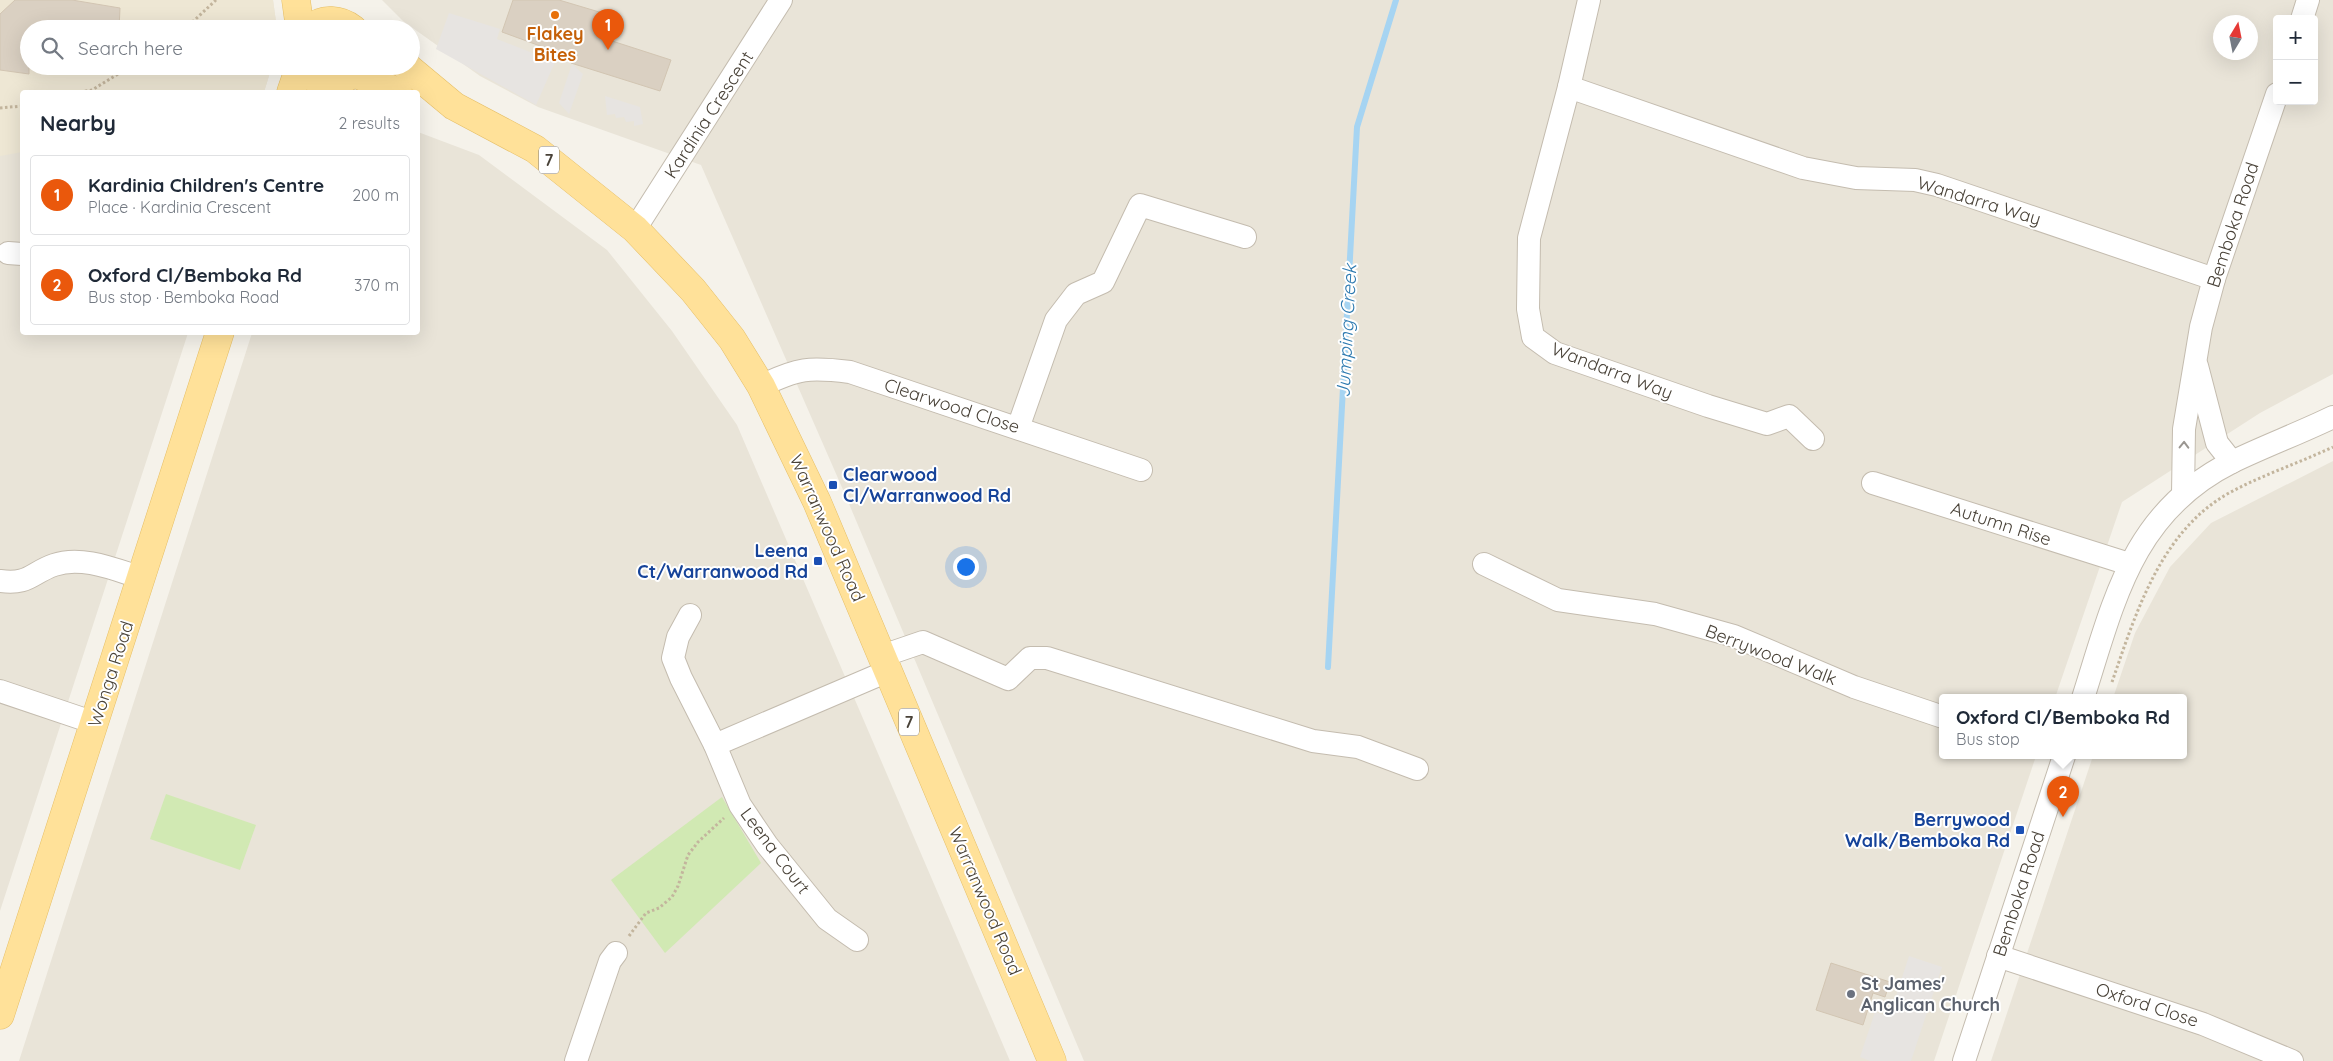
<!DOCTYPE html>
<meta charset="utf-8">
<style>
body{margin:0;font-family:Quicksand,sans-serif;background:#f6f6f7;color:#1f2937}
.controls{position:absolute;right:15px;top:15px;display:grid;overflow:hidden;border-radius:5px;box-shadow:0 5px 20px #0002}
.controls button{width:45px;height:45px;display:grid;place-items:center;padding:0;border:0;border-bottom:1px solid #e0e1e3;background:#fff;color:#1f2937;font:25px sans-serif}
.compass{position:absolute;left:2213px;top:15px;width:45px;height:45px;border-radius:50%;background:#fff;box-shadow:0 5px 20px #0002;rotate:10deg}
.you{position:absolute;left:965px;top:566px;width:18px;height:18px;margin:-12px;border:4px solid #fff;border-radius:50%;background:#1a73e8;box-shadow:0 0 0 8px #1a73e833}
.badge{display:grid;place-items:center;width:32px;height:32px;border-radius:50%;background:#ea580c;color:#fff;font-size:16px;font-weight:700}
.pin{position:absolute;translate:-50% -41px;filter:drop-shadow(0 1px 2px #0008)}
.pin::after{content:'';position:absolute;top:26px;width:18px;height:15px;background:inherit;clip-path:polygon(0 0,100% 0,50% 100%)}
.popup{position:absolute;left:1939px;top:694px;width:248px;height:65px;box-sizing:border-box;display:grid;place-content:center;border-radius:5px;background:#fff;filter:drop-shadow(0 1px 4px #0005);font-size:16px;white-space:nowrap;color:#747a83}
.popup b{font-size:19px;color:#1f2937}
.popup::after{content:'';position:absolute;left:50%;top:100%;margin-left:-10px;border:10px solid transparent;border-top-color:#fff}
.list{margin:0;padding:0;list-style:none}
h2{display:flex;justify-content:space-between;align-items:center;height:65px;margin:0;padding:0 20px;font-size:21px}
h2 small{font-size:16px;font-weight:400;color:#747a83}
.list li{display:grid;grid-template-columns:32px 1fr auto;gap:15px;align-items:center;box-sizing:border-box;height:80px;margin:0 10px 10px;padding:0 10px;border:1px solid #e0e1e3;border-radius:5px}
.list b{display:block;font-size:19px;white-space:nowrap}
.list p{margin:0;font-size:16px;white-space:nowrap;color:#747a83}
.list em{font-size:16px;font-style:normal;color:#747a83}
.icon{flex:none;width:28px;height:28px;fill:none;stroke:currentColor;stroke-width:2;stroke-linecap:round;stroke-linejoin:round}
.map{position:relative;flex:none;width:2333px;height:1061px;overflow:hidden}
.search{position:absolute;background:#fff;box-shadow:0 5px 20px #0002;left:20px;top:20px;width:400px;height:55px;display:flex;align-items:center;gap:12px;box-sizing:border-box;padding:0 18px;border-radius:28px;color:#747a83;font-size:19px}
.panel{position:absolute;background:#fff;box-shadow:0 5px 20px #0002;left:20px;top:90px;width:400px;height:245px;border-radius:5px}
.map>svg:first-child{display:block}
.residential{fill:#e9e4d8;fill-rule:evenodd}
.education{fill:#eee7d4}
.green{fill:#d1e9b3}
.parking{fill:#e7e4e1}
.lines{fill:none;stroke-linecap:round;stroke-linejoin:round}
.stream{stroke:#a6d4f2;stroke-width:6}
.building{fill:#dad0c2;stroke:#d2c5b2}
.minor-casing{stroke:#c4bcaf;stroke-width:24}
.major-casing{stroke:#e6bf67;stroke-width:29}
.path{stroke:#c3b59d;stroke-width:3;stroke-dasharray:2.5 2.5;stroke-linecap:butt}
.minor{stroke:#fff;stroke-width:22}
.major{stroke:#ffe199;stroke-width:28}
.oneway{stroke:#9b9792}
.food-dot{fill:#e8710a;stroke:#fff;stroke-width:2}
.transit-dot{fill:#1a4fb4;stroke:#fff;stroke-width:2}
.worship-dot{fill:#6b7280;stroke:#fff;stroke-width:2}
.labels{text-anchor:middle;stroke-width:4;stroke-linejoin:round;paint-order:stroke}
.shield{fill:#fff;stroke:#807b74;stroke-width:1}
.shield-label{font-size:16px;font-weight:bold;fill:#494238}
.food-label{font-size:18px;font-weight:bold;fill:#c56008;stroke:#fff}
.street-label{font-size:18px;fill:#494238;stroke:#fff}
.transit-label{font-size:18px;font-weight:bold;fill:#164399;stroke:#fff;text-anchor:end}
.worship-label{font-size:18px;font-weight:bold;fill:#5b616d;stroke:#fff;text-anchor:start}
.water-label{font-size:19px;font-style:italic;fill:#2d7ab0;stroke:#fff}
</style>
<div class="map">
<svg width="2333" height="1061" viewBox="0 0 2333 1061">
<rect width="100%" height="100%" fill="#f5f2ea"/>
<g class="residential">
<path d="M 0,0 L 273,0 L 277,29 L 29,29 L 29,66 L 272,66 L 264,92 L 22,92 L 22,332 L 188,333 L 0,911 Z"/>
<path d="M 382,0 L 2333,0 L 2333,374 L 2260,413 L 2122,502 L 2055,698 L 1943,698 L 1943,756 L 2036,756 L 1934,1061 L 1084,1061 L 844,492 L 701,165 L 538,107 L 480,76 L 403,21 ZM 2277,19 L 2314,19 L 2314,101 L 2277,101 ZM 2220,22 L 2250,22 L 2250,52 L 2220,52 Z"/>
<path d="M 418,132 L 479,155 L 607,250 L 672,331 L 737,425 L 1010,1061 L 19,1061 L 252,333 L 418,332 Z"/>
<path d="M 2333,461 L 2333,1061 L 1991,1061 L 2093,756 L 2183,756 L 2183,698 L 2113,698 L 2135,633 L 2170,567 L 2211,523 Z"/>
</g>
<path class="education" d="M 0,0 L 273,0 L 277,29 L 29,29 L 29,66 L 272,66 L 264,92 L 22,92 L 22,152 L 0,156 Z"/>
<g class="green">
<path d="M 166,794 L 256,825 L 240,870 L 150,839 Z"/>
<path d="M 722,797 L 761,863 L 665,953 L 611,880 Z"/>
</g>
<g class="parking">
<path d="M 449,13 L 500,29 L 497,39 L 555,62 L 536,105 L 436,49 Z"/>
<path d="M 572,64 L 583,74 L 569,114 L 559,103 Z"/>
<path d="M 605,96 L 640,107 L 643,124 L 634,126 L 634,121 L 626,122 L 624,117 L 616,118 L 615,114 L 607,115 Z"/>
<path d="M 1909,956 L 1942,967 L 1911,1061 L 1870,1061 L 1860,1057 L 1875,1012 L 1889,1017 Z"/>
</g>
<g class="lines">
<path class="stream" d="M 1328,667 L 1357,127 L 1396,0"/>
</g>
<g class="building">
<path d="M 15,0 L 72,0 L 120,8 L 119,29 L 29,29 L 29,74 L 0,70 L 0,14 Z"/>
<path d="M 513,0 L 559,0 L 616,17 L 609,40 L 671,60 L 660,91 L 571,63 L 573,58 L 502,32 Z"/>
<path d="M 1831,963 L 1890,982 L 1885,997 L 1873,993 L 1863,1025 L 1816,1010 Z"/>
</g>
<g class="lines">
<g class="minor-casing">
<g id="minor">
<path d="M 2302,19 L 2308,0"/>
<path d="M 1569,87 L 1589,0"/>
<path d="M 635,229 L 781,0"/>
<path d="M 8,253 L 22,254"/>
<path d="M 2197,366 L 2217,443 L 2232,462"/>
<path d="M 761,386 C 798,368 809,367 850,372 L 1141,470"/>
<path d="M 1018,428 L 1056,320 L 1076,294 L 1103,282 L 1140,205 L 1245,237"/>
<path d="M 1813,439 L 1789,416 L 1767,424 L 1708,406 L 1555,353 L 1533,337 L 1528,309 L 1529,238 L 1569,87 L 1803,168 L 1856,178 L 1915,180 L 1937,185 L 2214,279"/>
<path d="M 1873,483 L 2129,564"/>
<path d="M 2183,494 L 2184,429 L 2201,327 L 2214,279 L 2277,94"/>
<path d="M 1484,564 L 1558,600 L 1655,614 L 1734,636 L 1854,687 L 1943,717"/>
<path d="M 0,581 C 29,585 31,573 54,565 C 82,555 116,570 142,578"/>
<path d="M 690,615 L 678,637 L 673,658 L 681,678 L 715,745 L 740,805 L 767,845 L 827,919 L 857,940"/>
<path d="M 882,656 L 923,642 L 1008,679 L 1030,658 L 1047,658 L 1313,741 L 1358,747 L 1417,769"/>
<path d="M 0,691 L 95,723"/>
<path d="M 2083,698 C 2114,601 2132,512 2232,462 C 2265,446 2300,433 2333,417"/>
<path d="M 715,745 L 888,671"/>
<path d="M 1998,956 L 2203,1024 L 2292,1061"/>
<path d="M 576,1061 L 610,961 L 616,953"/>
<path d="M 1964,1061 L 2064,756"/>
</g>
</g>
<g class="major-casing">
<g id="major">
<path d="M 296,0 L 300,29"/>
<path d="M 310,29 C 323,17 340,19 353,29"/>
<path d="M 304,66 C 316,90 346,85 359,66"/>
<path d="M 406,66 L 454,106 L 535,149 L 635,229 L 693,290 L 732,339 L 761,386 L 817,502 L 1052,1061"/>
<path d="M 354,73 L 398,92"/>
<path d="M 291,92 L 300,66"/>
<path d="M 0,1015 L 220,332"/>
</g>
</g>
<g class="path">
<path d="M 185,29 L 216,0"/>
<path d="M 80,92 L 92,90 L 131,66"/>
<path d="M 0,108 L 22,106"/>
<path d="M 2112,682 C 2136,613 2160,532 2229,493 C 2262,475 2299,463 2333,447"/>
<path d="M 629,936 L 646,913 L 659,908 L 672,897 L 678,886 L 688,855 L 698,842 L 724,818"/>
</g>
<use href="#minor" class="minor"/>
<use href="#major" class="major"/>
</g>
<defs><path id="oneway-chevron" d="M-2-3.5L2.5 0L-2 3.5" fill="none" stroke-width="1.6" stroke-linecap="round" stroke-linejoin="round" transform="scale(1.25)"/></defs>
<use class="oneway" href="#oneway-chevron" transform="translate(2184 445) rotate(-89)"/>
<circle class="food-dot" cx="555" cy="15" r="5"/>
<g class="transit-dot">
<rect x="828" y="480" width="10" height="10" rx="2.5"/>
<rect x="813" y="556" width="10" height="10" rx="2.5"/>
<rect x="2015" y="825" width="10" height="10" rx="2.5"/>
</g>
<circle class="worship-dot" cx="1851" cy="994" r="5"/>
<g class="labels">
<g class="shield">
<rect x="539" y="146.5" width="20" height="27" rx="4"/>
<rect x="899" y="708.5" width="20" height="27" rx="4"/>
</g>
<g class="shield-label">
<text x="549" y="166">7</text>
<text x="909" y="728">7</text>
</g>
<g class="food-label">
<text x="555" y="40">Flakey<tspan x="555" dy="21">Bites</tspan></text>
</g>
<g class="street-label">
<text transform="translate(709 115) rotate(-57)" y="6">Kardinia Crescent</text>
<text transform="translate(1979 201) rotate(17)" y="6">Wandarra Way</text>
<text transform="translate(2233 225) rotate(-72)" y="6">Bemboka Road</text>
<text transform="translate(1612 371) rotate(21)" y="6">Wandarra Way</text>
<text transform="translate(952 406) rotate(18)" y="6">Clearwood Close</text>
<text transform="translate(2001 524) rotate(18)" y="6">Autumn Rise</text>
<text transform="translate(827 528) rotate(66)" y="6">Warranwood Road</text>
<text transform="translate(1771 655) rotate(21)" y="6">Berrywood Walk</text>
<text transform="translate(111 674) rotate(-72)" y="6">Wonga Road</text>
<text transform="translate(775 851) rotate(53)" y="6">Leena Court</text>
<text transform="translate(2019 894) rotate(-72)" y="6">Bemboka Road</text>
<text transform="translate(985 901) rotate(67)" y="6">Warranwood Road</text>
<text transform="translate(2147 1005) rotate(18)" y="6">Oxford Close</text>
</g>
<g class="transit-label">
<text x="843" y="481" text-anchor="start">Clearwood<tspan x="843" dy="21">Cl/Warranwood Rd</tspan></text>
<text x="808" y="557">Leena<tspan x="808" dy="21">Ct/Warranwood Rd</tspan></text>
<text x="2010" y="826">Berrywood<tspan x="2010" dy="21">Walk/Bemboka Rd</tspan></text>
</g>
<g class="worship-label">
<text x="1861" y="990">St James'<tspan x="1861" dy="21">Anglican Church</tspan></text>
</g>
<g class="water-label">
<text transform="translate(1346 331) rotate(-87)" y="7">Jumping Creek</text>
</g>
</g>
</svg>
<div class="controls">
<button>+</button>
<button>−</button>
</div>
<svg class="compass" viewBox="-18 -18 36 36"><path d="M0-13l5 13h-10z" fill="#e53935"/><path d="M0 13l5-13h-10z" fill="#747a83"/></svg>
<div class="you"></div>
<div class="pin badge" style="left:608px;top:50px">1</div>
<div class="pin badge" style="left:2063px;top:817px">2</div>
<div class="popup"><b>Oxford Cl/Bemboka Rd</b>Bus stop</div>
<div class="search"><svg class="icon" aria-label="search" viewBox="0 0 24 24"><circle cx="10" cy="10" r="6"/><path d="M15 15l6 6"/></svg>Search here</div>
<section class="panel">
<h2>Nearby<small>2 results</small></h2>
<ul class="list">
<li><span class="badge">1</span><div><b>Kardinia Children's Centre</b><p>Place · Kardinia Crescent</p></div><em>200 m</em></li>
<li><span class="badge">2</span><div><b>Oxford Cl/Bemboka Rd</b><p>Bus stop · Bemboka Road</p></div><em>370 m</em></li>
</ul>
</section>
</div>
